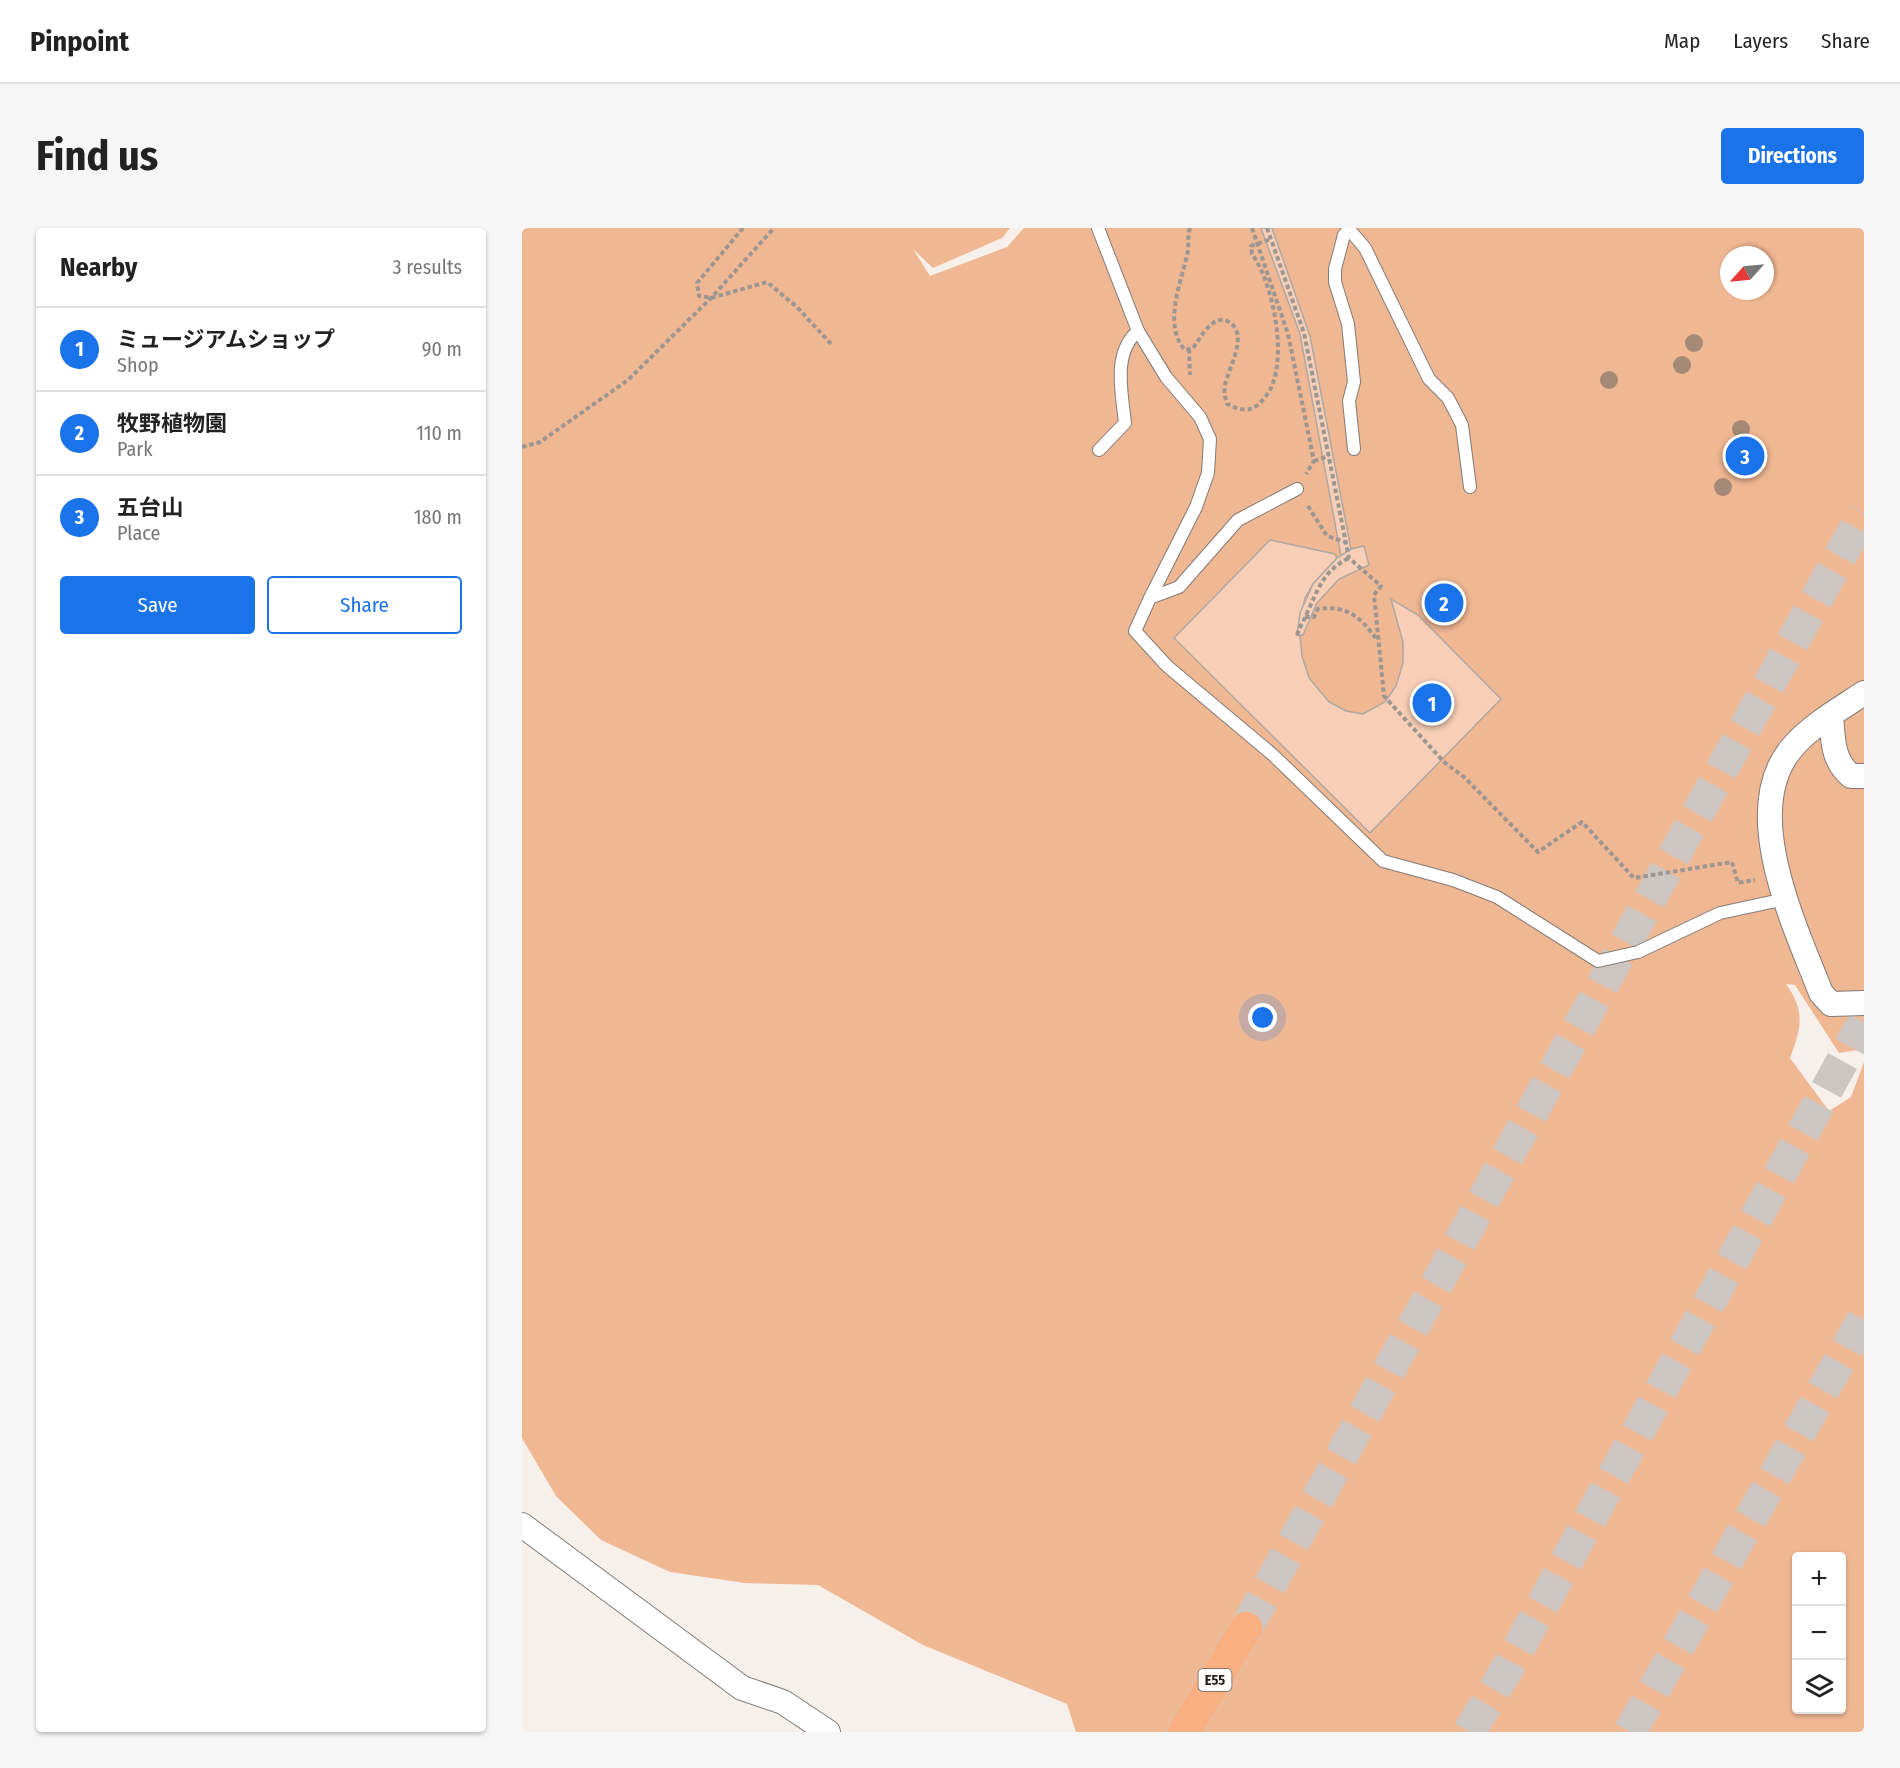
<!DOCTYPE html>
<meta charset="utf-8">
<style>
body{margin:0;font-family:"Fira Sans Condensed","Noto Sans JP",sans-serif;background:#f6f6f6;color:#222}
.controls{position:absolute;right:18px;bottom:18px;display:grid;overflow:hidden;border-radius:6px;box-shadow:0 2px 4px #0004}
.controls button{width:54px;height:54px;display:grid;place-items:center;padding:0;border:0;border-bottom:2px solid #e0e0e0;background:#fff;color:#222;font:30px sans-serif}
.compass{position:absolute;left:1198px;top:18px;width:54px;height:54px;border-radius:50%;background:#fff;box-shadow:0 2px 4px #0004;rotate:243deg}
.you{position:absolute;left:741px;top:790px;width:21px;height:21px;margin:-15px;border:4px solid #fff;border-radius:50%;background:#1a73e8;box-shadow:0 0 0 9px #1a73e833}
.badge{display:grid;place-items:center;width:39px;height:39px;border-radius:50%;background:#1a73e8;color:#fff;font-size:20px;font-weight:700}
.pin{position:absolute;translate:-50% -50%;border:3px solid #fff;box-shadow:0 2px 6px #0006}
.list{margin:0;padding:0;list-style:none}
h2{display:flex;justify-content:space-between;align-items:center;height:78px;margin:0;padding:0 24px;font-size:26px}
h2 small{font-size:20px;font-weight:400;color:#767676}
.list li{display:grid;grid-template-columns:39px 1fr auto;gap:18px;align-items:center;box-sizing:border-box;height:84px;padding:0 24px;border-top:2px solid #e0e0e0}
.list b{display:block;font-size:22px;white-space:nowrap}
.list p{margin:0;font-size:20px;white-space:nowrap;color:#767676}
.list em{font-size:20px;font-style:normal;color:#767676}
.actions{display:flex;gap:12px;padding:18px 24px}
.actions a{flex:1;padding:14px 0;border:2px solid #1a73e8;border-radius:6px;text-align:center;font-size:21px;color:#1a73e8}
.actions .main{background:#1a73e8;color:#fff}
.icon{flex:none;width:33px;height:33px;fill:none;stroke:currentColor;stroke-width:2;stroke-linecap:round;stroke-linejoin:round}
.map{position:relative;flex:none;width:1342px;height:1504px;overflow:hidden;border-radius:6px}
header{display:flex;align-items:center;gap:36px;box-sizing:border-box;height:84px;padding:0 30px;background:#fff;border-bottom:2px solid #e0e0e0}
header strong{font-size:28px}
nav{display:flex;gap:33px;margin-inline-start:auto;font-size:21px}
.intro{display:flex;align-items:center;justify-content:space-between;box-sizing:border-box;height:144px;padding:0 36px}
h1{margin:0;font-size:42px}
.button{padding:15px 27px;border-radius:6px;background:#1a73e8;color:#fff;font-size:21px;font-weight:700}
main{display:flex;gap:36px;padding:0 36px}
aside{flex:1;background:#fff;border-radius:6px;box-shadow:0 2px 4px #0004}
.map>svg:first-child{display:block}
.green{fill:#f0b793;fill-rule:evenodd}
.building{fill:#f8cfb6;stroke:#aea7a2;stroke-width:1.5}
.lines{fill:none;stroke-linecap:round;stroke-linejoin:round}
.secondary-tunnel{stroke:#ccc5c1;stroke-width:33;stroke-dasharray:33 16;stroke-linecap:butt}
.motorway-tunnel{stroke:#ccc5c1;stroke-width:33;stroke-dasharray:33 16;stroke-linecap:butt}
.service-casing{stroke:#827b77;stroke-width:14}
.minor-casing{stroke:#827b77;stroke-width:26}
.motorway-casing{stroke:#cececd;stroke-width:34}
.path{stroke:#9c9692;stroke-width:4;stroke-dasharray:4.5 3;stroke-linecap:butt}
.service{stroke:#fff;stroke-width:12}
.minor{stroke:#fff;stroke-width:24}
.motorway{stroke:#f8b083;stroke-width:33}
.tree{fill:#a48976}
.labels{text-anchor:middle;stroke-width:6;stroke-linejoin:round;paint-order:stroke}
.shield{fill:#fffdfc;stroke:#646260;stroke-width:1.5}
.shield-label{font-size:14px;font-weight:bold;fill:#221f1d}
</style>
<header>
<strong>Pinpoint</strong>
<nav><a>Map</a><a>Layers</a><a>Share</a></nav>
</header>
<div class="intro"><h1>Find us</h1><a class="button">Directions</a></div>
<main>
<aside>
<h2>Nearby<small>3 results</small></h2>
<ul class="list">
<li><span class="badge">1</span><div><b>ミュージアムショップ</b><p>Shop</p></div><em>90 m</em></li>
<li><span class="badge">2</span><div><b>牧野植物園</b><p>Park</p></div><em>110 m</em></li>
<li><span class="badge">3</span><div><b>五台山</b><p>Place</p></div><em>180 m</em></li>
</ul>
<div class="actions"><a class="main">Save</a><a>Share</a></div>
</aside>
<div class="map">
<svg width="1342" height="1504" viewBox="0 0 1342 1504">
<rect width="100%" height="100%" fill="#f7efea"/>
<path class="green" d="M 0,0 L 488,0 L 480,10 L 411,40 L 391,21 L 408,48 L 485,19 L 502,0 L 1342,0 L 1342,821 L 1317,825 L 1273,757 L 1264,756 C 1284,784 1279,800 1268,830 L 1307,883 L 1329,869 L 1342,834 L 1342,1504 L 554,1504 L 545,1476 L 401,1417 L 296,1357 L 223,1355 L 148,1344 L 79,1312 L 34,1268 L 0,1210 ZM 1207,27 L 1243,27 L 1243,63 L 1207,63 ZM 1274,1328 L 1320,1328 L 1320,1482 L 1274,1482 Z"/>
<g class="building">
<path d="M 739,0 L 750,0 L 788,108 L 829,321 L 819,328 L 778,106 Z"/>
<path d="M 748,312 L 813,326 L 815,330 L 791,356 L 783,370 L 775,407 L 778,407 L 780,428 L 787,450 L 807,474 L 824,483 L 841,486 L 863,474 L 874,458 L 881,435 L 881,414 L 869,371 L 896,387 L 979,471 L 848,605 L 652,410 Z"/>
<path d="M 842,318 L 847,337 L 817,351 L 795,375 L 781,407 L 775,407 L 778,385 L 791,356 L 815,330 L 829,321 Z"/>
</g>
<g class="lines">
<g class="secondary-tunnel">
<path d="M 947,1504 L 985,1441 L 1342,794"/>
<path d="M 1108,1504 L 1342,1090"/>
</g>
<path class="motorway-tunnel" d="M 724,1400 L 1342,285"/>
<g class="service-casing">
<g id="service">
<path d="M 576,0 L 616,103 L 644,149 L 678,189 L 688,211 L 686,245 L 674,279 L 628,370"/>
<path d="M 826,0 L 843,20 L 907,151 L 926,170 L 940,197 L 948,259"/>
<path d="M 826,2 L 822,7 L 813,41 L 813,54 L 826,96 L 832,154 L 827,173 L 832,221"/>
<path d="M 577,222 L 603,195 C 600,165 590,125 616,103"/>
<path d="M 775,261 L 716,292 L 657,359 L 628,370 L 613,403 L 645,438 L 751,527 L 861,633 L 931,652 L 975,669 L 1076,733 L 1116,724 L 1198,685 L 1263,671"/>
</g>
</g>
<g class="minor-casing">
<g id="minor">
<path d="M 1342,465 C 1318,481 1288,498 1269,521 C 1217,584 1274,700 1299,765 L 1309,776 L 1342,775"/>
<path d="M 1309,487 C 1311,511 1310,532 1329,548 L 1342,548"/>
<path d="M 0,1297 L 220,1460 L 261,1474 L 306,1504"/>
</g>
</g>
<g class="motorway-casing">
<path id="motorway" d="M 662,1504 L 724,1400"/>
</g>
<g class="path">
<path d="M 221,0 L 175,55 L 177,68 L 189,70 L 245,54 L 275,79 L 309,116"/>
<path d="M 668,0 C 665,8 667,15 666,23 C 660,52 640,97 663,122 L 671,120 C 678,111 690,86 705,93 C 729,104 706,141 703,157 C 702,164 703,170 705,176 C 723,184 731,185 744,168 C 768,138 752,56 730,26 L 729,18 L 749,11"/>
<path d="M 730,0 L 766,106 L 792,233 L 784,246"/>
<path d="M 745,0 L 782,105 L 827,330 L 859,358 L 852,367 L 862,468 L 922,534 L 942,549 L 1016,624 L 1060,594 L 1112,650 L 1210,634 L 1216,655 L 1233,652"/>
<path d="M 667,121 L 668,147"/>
<path d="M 0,219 L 18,214 L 106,152 L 189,70 L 252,0"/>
<path d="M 792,233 L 807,228"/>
<path d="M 786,278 L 805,308 L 823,314"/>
<path d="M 783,389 L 792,389 L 796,381 C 825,377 839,389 855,412"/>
<path d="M 775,407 C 778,398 782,393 785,385 C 796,361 802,342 827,330"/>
</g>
<use href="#service" class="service"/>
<use href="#minor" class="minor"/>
<use href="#motorway" class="motorway"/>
</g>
<g class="tree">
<circle cx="1172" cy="115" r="9"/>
<circle cx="1160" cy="137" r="9"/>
<circle cx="1087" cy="152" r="9"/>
<circle cx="1219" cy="201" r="9"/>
<circle cx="1201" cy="259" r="9"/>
</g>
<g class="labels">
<rect class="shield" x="676.5" y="1441" width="33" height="22" rx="4.5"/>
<g class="shield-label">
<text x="693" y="1457">E55</text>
</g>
</g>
</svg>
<div class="controls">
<button>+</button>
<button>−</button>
<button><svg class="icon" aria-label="layers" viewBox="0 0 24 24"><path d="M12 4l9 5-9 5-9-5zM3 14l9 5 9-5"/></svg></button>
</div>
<svg class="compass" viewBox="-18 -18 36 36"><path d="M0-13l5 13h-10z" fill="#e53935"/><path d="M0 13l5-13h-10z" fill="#767676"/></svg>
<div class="you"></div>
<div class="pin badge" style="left:910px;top:475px">1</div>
<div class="pin badge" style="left:922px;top:375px">2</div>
<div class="pin badge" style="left:1223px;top:228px">3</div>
</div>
</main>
